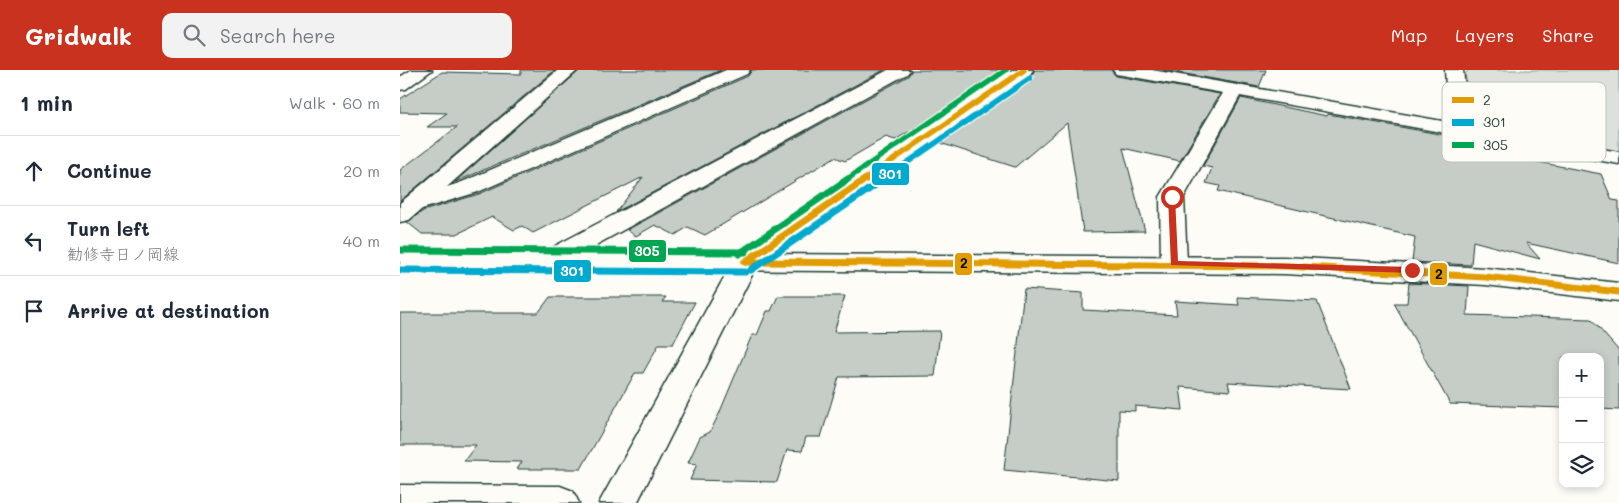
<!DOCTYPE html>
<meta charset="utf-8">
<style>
body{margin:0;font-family:Mali,"Klee One",sans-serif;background:#f2f2f3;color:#1f2937}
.controls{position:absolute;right:15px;bottom:15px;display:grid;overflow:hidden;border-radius:10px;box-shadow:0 2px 8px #0003}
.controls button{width:45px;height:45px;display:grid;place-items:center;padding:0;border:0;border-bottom:1px solid #e0e1e3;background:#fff;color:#1f2937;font:25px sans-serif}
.stop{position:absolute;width:15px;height:15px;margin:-11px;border:4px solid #c8321e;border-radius:50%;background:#fff}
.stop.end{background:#c8321e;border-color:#fff;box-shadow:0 1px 5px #0008}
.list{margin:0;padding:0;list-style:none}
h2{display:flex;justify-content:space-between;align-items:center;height:65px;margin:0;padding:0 20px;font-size:21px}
h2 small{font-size:16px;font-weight:400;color:#747a83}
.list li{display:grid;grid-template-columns:32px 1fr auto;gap:15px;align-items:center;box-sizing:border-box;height:70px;padding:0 20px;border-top:1px solid #e0e1e3}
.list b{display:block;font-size:19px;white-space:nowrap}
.list p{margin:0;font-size:16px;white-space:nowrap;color:#747a83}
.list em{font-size:16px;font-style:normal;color:#747a83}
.icon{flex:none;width:28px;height:28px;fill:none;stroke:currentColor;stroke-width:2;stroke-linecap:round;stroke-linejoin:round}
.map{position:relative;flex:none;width:1219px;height:433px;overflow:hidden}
header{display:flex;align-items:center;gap:30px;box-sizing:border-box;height:70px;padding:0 25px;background:#c8321e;color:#fff}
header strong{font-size:24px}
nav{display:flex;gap:28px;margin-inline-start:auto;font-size:18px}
.search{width:350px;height:45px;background:#f2f2f3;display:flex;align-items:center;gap:12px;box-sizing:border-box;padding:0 18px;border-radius:10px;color:#747a83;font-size:19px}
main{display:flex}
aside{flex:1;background:#fff}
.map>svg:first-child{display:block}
.green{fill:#dde0db;stroke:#7e8e88}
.building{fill:#c6cdc7;stroke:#1f3d34}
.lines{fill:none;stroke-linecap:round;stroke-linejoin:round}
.minor-casing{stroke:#1f3d34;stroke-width:3}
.major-casing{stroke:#1f3d34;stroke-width:3}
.minor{fill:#fdfcf7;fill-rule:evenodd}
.major{fill:#fdfcf7;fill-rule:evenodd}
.bus-1-far1-casing{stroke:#fdfcf7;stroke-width:8}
.bus-1-casing{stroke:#fdfcf7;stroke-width:11}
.bus-2-far1-casing{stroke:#fdfcf7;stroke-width:8}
.bus-2-casing{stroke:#fdfcf7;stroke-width:11}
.bus-3-far1-casing{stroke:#fdfcf7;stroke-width:8}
.bus-3-casing{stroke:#fdfcf7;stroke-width:11}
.bus-1-far1{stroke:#e19c05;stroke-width:5.5}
.bus-1{stroke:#e19c05;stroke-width:7}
.bus-2-far1{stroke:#00a9ce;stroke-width:5.5}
.bus-2{stroke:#00a9ce;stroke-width:7}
.bus-3-far1{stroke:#00a651;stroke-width:5.5}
.bus-3{stroke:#00a651;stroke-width:7}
.route{fill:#c8321e}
.key{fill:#fdfcf7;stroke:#bac3bc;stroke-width:1}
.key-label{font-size:14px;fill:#1f3d34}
.line-badge{stroke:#fdfcf7;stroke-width:2}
.badge-label{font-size:14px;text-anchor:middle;font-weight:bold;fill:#fff}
.pale-badge-label{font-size:14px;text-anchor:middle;font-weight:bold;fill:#111}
</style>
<header>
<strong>Gridwalk</strong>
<div class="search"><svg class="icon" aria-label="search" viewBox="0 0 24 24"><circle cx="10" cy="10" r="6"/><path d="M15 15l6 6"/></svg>Search here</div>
<nav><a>Map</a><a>Layers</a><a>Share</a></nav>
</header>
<main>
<aside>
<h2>1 min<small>Walk · 60 m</small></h2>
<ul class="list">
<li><svg class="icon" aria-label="ahead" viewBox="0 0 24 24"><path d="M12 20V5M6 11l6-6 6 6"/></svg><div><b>Continue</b></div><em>20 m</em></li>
<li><svg class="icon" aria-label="left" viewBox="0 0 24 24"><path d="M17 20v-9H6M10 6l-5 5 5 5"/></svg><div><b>Turn left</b><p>勧修寺日ノ岡線</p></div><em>40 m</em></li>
<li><svg class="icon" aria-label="arrive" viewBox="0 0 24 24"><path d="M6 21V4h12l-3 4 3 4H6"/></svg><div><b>Arrive at destination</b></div></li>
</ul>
</aside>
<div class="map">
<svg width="1219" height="433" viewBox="0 0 1219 433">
<rect width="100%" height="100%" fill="#fdfcf7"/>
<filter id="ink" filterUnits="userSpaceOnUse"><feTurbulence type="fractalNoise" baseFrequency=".02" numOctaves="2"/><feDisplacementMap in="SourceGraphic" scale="10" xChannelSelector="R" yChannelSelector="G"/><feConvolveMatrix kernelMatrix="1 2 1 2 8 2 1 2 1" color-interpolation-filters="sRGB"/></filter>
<g filter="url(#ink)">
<path class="green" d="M 1069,0 L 1219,0 L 1219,83 L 1087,60 L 1073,51 L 1065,4 Z"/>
<g class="building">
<path d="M 121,0 L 155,0 L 0,131 L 0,100 L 57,57 L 27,57 L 47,43 L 0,42 L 0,29 L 42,2 L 121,4 Z"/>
<path d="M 180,0 L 321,0 L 55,112 L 179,1 Z"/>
<path d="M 352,0 L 484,0 L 216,142 L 243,107 L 133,163 L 122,156 L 114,160 L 92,147 L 57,164 L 22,164 L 7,152 L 23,141 L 79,124 L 348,6 Z"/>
<path d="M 512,0 L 609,0 L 514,64 L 508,62 L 495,70 L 486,67 L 445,91 L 435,87 L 305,165 L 288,157 L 275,165 L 255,155 L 236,166 L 227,160 L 508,6 Z"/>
<path d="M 635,0 L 711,0 L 716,6 L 820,24 L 780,91 L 723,78 L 745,161 L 683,162 L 667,53 L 615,97 L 537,72 L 631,6 Z"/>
<path d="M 763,0 L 866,0 L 859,17 Z"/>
<path d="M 841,28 L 927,46 L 928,44 L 1078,71 L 1079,75 L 1105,81 L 1106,86 L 1201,104 L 1212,130 L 1219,131 L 1219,193 L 1126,173 L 1140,189 L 1073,171 L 1071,195 L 1012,192 L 1015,167 L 818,121 L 820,116 L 806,113 L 812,98 L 803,96 Z"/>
<path d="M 1009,213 L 1069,216 L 1067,245 L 1191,249 L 1219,281 L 1219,340 L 1200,339 L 1200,287 L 1163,287 L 1163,338 L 1050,334 L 994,233 L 1007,233 Z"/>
<path d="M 624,219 L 683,223 L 683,240 L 777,245 L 775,231 L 839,235 L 837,227 L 917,231 L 951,319 L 828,312 L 830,321 L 780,317 L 783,340 L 735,336 L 735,341 L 719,340 L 719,411 L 604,400 Z"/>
<path d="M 378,226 L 445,226 L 434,262 L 540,261 L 535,306 L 439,307 L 421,367 L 406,367 L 402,381 L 387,380 L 377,412 L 290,410 L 297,394 L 288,393 L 300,367 L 310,362 L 319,344 L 352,265 L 357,265 L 367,241 L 371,241 Z"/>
<path d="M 150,227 L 266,227 L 262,232 L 295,232 L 273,274 L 259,274 L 243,303 L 235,303 L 181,399 L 117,399 L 122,392 L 64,391 L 76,375 L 0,375 L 0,243 L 138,243 Z"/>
</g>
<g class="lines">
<g class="minor-casing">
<g id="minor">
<path d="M 11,0 L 32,0 L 6,19 L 0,20 L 0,7 Z"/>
<path d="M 158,0 L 178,0 L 47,117 L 62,112 L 326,0 L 350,0 L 347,4 L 78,122 L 22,139 L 9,150 L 0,152 L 0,133 Z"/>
<path d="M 488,0 L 510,0 L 507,4 L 156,197 L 147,199 L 138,197 L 134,191 L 138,185 Z"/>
<path d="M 612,0 L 633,0 L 630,4 L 356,197 L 237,433 L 199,433 L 336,186 Z"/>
<path d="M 713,0 L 752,0 L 1048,52 L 1045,0 L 1063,0 L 1069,55 L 1219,82 L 1219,94 L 840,26 L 784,127 L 787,193 L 783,199 L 774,201 L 765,199 L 761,193 L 760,127 L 823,23 L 722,5 L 716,4 Z"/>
<path d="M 0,415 L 160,416 L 173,421 L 179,433 L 0,433 Z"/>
</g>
</g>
<g class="major-casing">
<path id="major" d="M 0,182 L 884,187 L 1085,198 L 1219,213 L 1219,231 L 1085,215 L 884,204 L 0,198 Z"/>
</g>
<use href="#minor" class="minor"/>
<use href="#major" class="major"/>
<g class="bus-1-far1-casing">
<path id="bus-1-far1" d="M 464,110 L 624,0"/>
</g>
<g class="bus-1-casing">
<g id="bus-1">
<path d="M 345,192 L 885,196 L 1085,207 L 1219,222"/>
<path d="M 345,192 L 466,109"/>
</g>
</g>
<g class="bus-2-far1-casing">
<path id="bus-2-far1" d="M 482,110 L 630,8"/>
</g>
<g class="bus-2-casing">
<g id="bus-2">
<path d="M 0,200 L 345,202"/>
<path d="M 351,200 L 484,109"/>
</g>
</g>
<g class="bus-3-far1-casing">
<path id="bus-3-far1" d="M 446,110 L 606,0"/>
</g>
<g class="bus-3-casing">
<g id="bus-3">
<path d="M 0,180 L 345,182"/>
<path d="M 339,184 L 448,109"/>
</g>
</g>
<use href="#bus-1-far1" class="bus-1-far1"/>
<use href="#bus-1" class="bus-1"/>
<use href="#bus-2-far1" class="bus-2-far1"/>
<use href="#bus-2" class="bus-2"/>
<use href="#bus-3-far1" class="bus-3-far1"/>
<use href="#bus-3" class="bus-3"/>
</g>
</g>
<path class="route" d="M 772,125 L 775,127 L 778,191 L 1012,197 L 1016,200 L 1012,203 L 771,195 L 768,127 Z"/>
<rect x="1042" y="12" width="164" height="80" rx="8" class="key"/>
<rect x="1052" y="27" width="22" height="6" fill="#e19c05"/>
<rect x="1052" y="49" width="22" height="7" fill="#00a9ce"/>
<rect x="1052" y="72" width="22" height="6" fill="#00a651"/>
<g class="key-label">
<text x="1083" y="35">2</text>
<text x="1083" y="57">301</text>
<text x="1083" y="80">305</text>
</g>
<g class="line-badge">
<rect x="471" y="92" width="39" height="24" rx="5" fill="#00a9ce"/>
<rect x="228" y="169" width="39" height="24" rx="5" fill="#00a651"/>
<rect x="554" y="182" width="19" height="24" rx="5" fill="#e19c05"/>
<rect x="153" y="189" width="39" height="24" rx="5" fill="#00a9ce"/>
<rect x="1029" y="192" width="19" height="24" rx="5" fill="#e19c05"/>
</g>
<g class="badge-label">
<text x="490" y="109">301</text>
<text x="247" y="186">305</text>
<text x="172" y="206">301</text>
</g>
<g class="pale-badge-label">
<text x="564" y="198">2</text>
<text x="1039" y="209">2</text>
</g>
</svg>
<div class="controls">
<button>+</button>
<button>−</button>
<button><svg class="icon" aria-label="layers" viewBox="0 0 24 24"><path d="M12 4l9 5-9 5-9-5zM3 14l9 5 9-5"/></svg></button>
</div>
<div class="stop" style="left:772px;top:127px"></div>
<div class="stop end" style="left:1012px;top:200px"></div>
</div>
</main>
